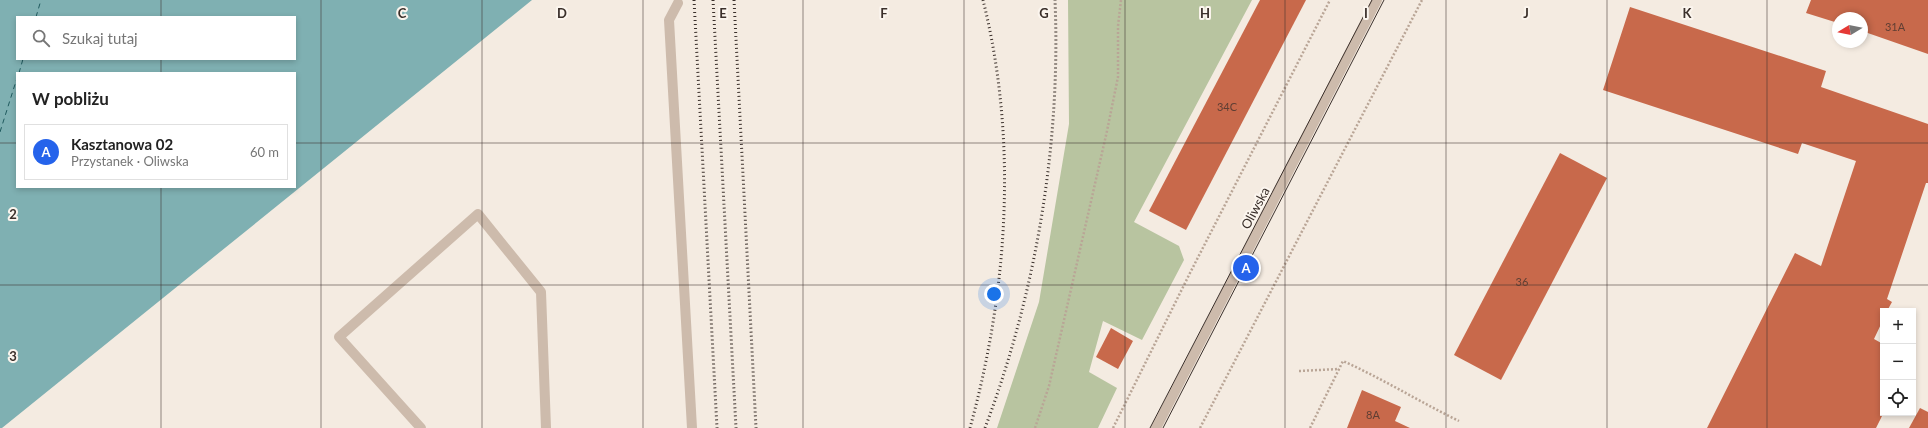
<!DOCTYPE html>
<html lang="pl">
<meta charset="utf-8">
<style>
body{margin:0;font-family:Lato,sans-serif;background:#f6f6f6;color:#222}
.controls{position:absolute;right:12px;bottom:12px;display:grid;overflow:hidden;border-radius:0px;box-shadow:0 2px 6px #0003}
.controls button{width:36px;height:36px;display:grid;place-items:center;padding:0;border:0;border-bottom:1px solid #e0e0e0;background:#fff;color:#222;font:20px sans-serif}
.compass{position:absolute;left:1832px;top:12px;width:36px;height:36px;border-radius:50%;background:#fff;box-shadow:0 2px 6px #0003;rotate:260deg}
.you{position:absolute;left:994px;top:294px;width:14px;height:14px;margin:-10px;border:3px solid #fff;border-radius:50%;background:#1a73e8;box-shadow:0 0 0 6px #1a73e833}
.badge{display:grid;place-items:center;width:26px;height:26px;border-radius:50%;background:#2563eb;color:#fff;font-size:13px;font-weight:700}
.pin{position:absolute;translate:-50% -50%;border:2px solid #fff;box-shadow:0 1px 4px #0006}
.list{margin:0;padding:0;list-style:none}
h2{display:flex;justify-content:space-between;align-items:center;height:52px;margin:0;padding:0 16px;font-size:17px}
h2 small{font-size:13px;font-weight:400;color:#767676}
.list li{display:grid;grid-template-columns:26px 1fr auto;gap:12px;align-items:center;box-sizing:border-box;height:56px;margin:0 8px 8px;padding:0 8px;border:1px solid #e0e0e0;border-radius:0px}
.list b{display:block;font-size:15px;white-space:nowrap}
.list p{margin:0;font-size:13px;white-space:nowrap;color:#767676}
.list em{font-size:13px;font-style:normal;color:#767676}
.icon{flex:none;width:22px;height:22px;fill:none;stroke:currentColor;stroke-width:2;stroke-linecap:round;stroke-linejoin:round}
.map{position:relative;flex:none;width:1928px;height:428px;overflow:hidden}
.search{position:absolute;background:#fff;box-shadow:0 2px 6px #0003;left:16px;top:16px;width:280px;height:44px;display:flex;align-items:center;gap:10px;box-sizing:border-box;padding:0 14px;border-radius:0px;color:#767676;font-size:15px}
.panel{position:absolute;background:#fff;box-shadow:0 2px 6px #0003;left:16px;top:72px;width:280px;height:116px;border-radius:0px}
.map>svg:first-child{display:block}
.green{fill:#b8c4a0}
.water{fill:#7fb0b2;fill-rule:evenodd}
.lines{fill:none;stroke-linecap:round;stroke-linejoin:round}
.ferry{stroke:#1f5a5e;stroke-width:1;stroke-dasharray:5 4;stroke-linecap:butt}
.building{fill:#c8694b}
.path{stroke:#b9a596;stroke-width:2.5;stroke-dasharray:2 2;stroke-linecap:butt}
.service{stroke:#cdbbac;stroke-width:10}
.tertiary{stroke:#cdbbac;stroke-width:10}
.tram{stroke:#3b302b;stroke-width:1}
.rail{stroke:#3b302b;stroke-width:3;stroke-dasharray:1 3;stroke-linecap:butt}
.grid{fill:none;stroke:#3b302b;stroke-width:1;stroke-opacity:0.55}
.labels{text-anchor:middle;stroke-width:4;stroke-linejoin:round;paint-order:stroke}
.number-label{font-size:11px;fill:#5e3e33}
.street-label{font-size:13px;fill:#3b302b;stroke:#fbf5ee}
.grid-label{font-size:13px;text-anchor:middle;font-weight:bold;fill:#3b302b;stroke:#fbf5ee;stroke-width:4;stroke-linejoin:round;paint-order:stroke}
</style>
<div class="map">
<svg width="1928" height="428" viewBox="0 0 1928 428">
<rect width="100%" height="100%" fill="#f4ebe1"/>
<path class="green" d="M 1068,0 L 1252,0 L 1134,222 L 1179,246 L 1184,260 L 1142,340 L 1103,321 L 1089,372 L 1117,388 L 1098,428 L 997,428 L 1039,302 L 1069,124 Z"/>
<path class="water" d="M 0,0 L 532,0 L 2,428 L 0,428 ZM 17,17 L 295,17 L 295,59 L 17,59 ZM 17,73 L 295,73 L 295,187 L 17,187 Z"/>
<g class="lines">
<g class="ferry">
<path d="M 36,17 L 41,0"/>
<path d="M 19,73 L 23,59"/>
<path d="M 0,132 L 17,78"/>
</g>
</g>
<g class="building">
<path d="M 1260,0 L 1306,0 L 1186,230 L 1149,211 Z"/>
<path d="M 1811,0 L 1928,0 L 1928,54 L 1862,31 L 1862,18 L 1838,18 L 1838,23 L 1806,13 Z"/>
<path d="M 1630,7 L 1826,71 L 1821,87 L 1928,124 L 1928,183 L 1926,183 L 1887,299 L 1892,302 L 1887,311 L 1883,311 L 1883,320 L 1874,339 L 1883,344 L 1883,414 L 1876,428 L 1707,428 L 1795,253 L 1821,266 L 1856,161 L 1802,143 L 1798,154 L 1603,90 Z"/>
<path d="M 1560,153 L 1607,178 L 1501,380 L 1454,355 Z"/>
<path d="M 1111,328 L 1133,341 L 1118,369 L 1096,357 Z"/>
<path d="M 1362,390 L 1401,407 L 1395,421 L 1410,428 L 1347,428 Z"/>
<path d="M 1920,408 L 1928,412 L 1928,428 L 1909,428 Z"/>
</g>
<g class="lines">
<g class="path">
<path d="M 1299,371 L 1339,369"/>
<path d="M 1035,428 L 1049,386 L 1107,131 L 1118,77 L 1118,26 L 1121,0"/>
<path d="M 1113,428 L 1190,273 L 1330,0"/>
<path d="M 1200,428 L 1422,0"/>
<path d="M 1310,428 L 1343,361 C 1383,379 1420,402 1459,421"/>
</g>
<g class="service">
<path d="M 678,3 L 669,20 L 692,428"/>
<path d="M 421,428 L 339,337 L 478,214 L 541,292 L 546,428"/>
</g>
<path class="tertiary" d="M 1156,428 L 1377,0"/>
<g class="tram">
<path d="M 1150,428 L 1372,0"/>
<path d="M 1163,428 L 1384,0"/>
</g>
<g class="rail">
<path d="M 694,0 L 717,428"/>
<path d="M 713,0 L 736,428"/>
<path d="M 734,0 L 756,428"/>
<path d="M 970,428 C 1008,290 1018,140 983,0"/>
<path d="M 985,428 C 1036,293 1061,144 1055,0"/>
</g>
</g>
<path class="grid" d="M 161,0 L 161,17M 321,0 L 321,428M 482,0 L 482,428M 643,0 L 643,428M 803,0 L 803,428M 964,0 L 964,428M 1125,0 L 1125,428M 1285,0 L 1285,428M 1446,0 L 1446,428M 1607,0 L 1607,428M 1767,0 L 1767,428M 161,59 L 161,73M 0,143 L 17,143M 295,143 L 1928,143M 161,187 L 161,428M 0,285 L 1928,285"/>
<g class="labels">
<g class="number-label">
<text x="1895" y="31">31A</text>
<text x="1227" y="111">34C</text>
<text x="1522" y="286">36</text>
<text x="1373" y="419">8A</text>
</g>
<g class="street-label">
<text transform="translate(1255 208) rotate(-62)" y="5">Oliwska</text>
</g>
</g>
<g class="grid-label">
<text x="402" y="18">C</text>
<text x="562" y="18">D</text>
<text x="723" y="18">E</text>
<text x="884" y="18">F</text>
<text x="1044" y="18">G</text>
<text x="1205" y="18">H</text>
<text x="1366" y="18">I</text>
<text x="1526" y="18">J</text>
<text x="1687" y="18">K</text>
<text x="13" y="219">2</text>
<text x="13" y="361">3</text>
</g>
</svg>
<div class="controls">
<button>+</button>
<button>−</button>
<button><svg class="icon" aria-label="locate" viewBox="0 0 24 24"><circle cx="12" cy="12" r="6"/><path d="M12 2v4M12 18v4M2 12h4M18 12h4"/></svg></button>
</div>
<svg class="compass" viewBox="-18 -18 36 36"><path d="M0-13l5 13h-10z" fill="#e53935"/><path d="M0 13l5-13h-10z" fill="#767676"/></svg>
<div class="you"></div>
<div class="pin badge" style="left:1246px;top:268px">A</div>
<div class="search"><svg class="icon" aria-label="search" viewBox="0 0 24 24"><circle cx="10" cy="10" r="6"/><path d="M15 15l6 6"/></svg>Szukaj tutaj</div>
<section class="panel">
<h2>W pobliżu<small></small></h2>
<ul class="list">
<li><span class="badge">A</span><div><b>Kasztanowa 02</b><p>Przystanek · Oliwska</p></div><em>60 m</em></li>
</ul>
</section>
</div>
